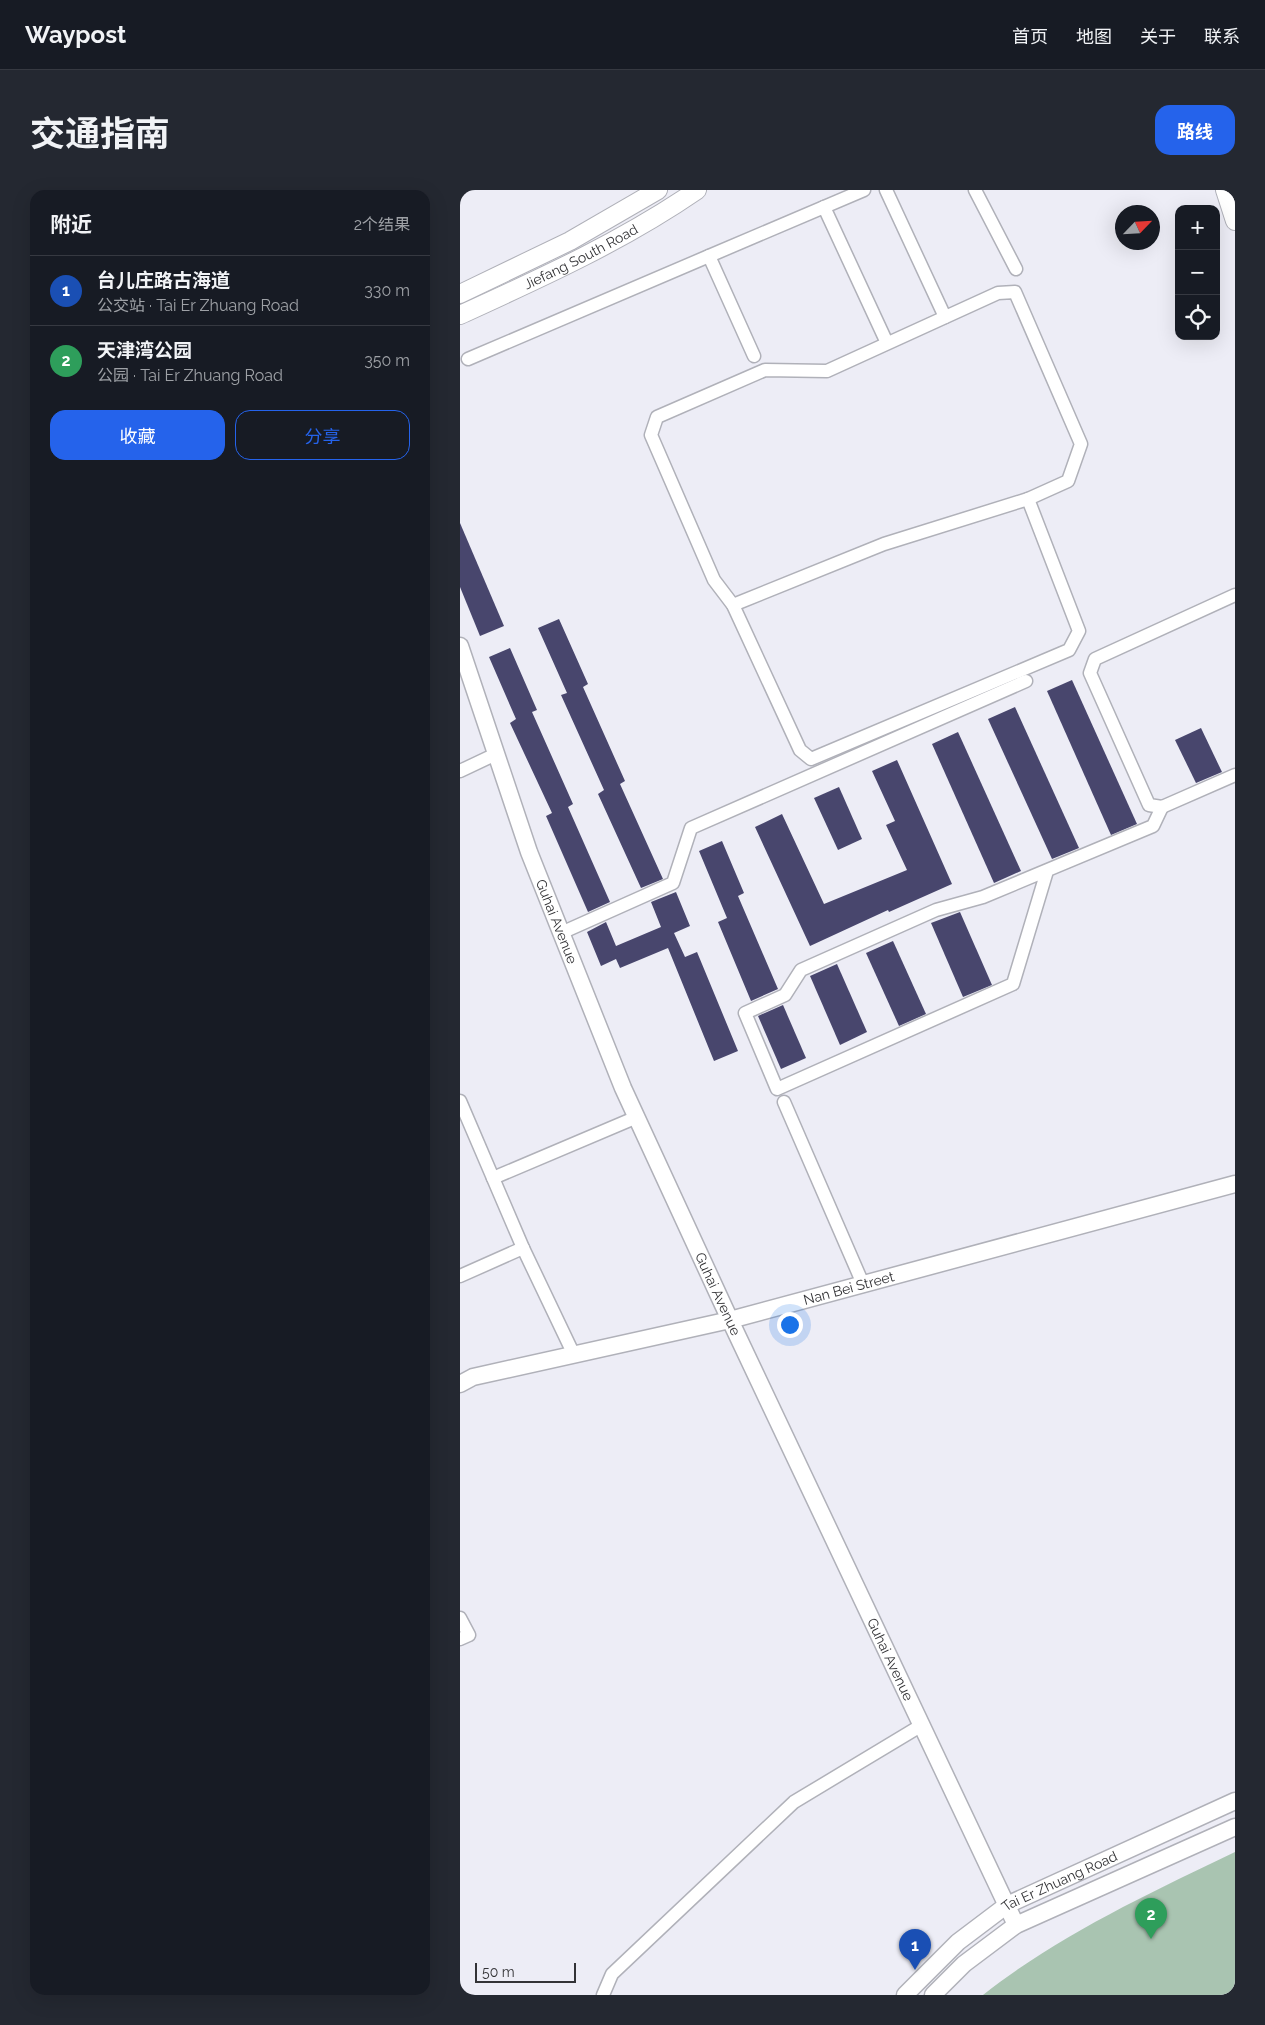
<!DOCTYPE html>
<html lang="zh">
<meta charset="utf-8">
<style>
body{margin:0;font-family:Raleway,"Noto Sans SC",sans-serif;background:#242831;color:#f1f3f6}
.controls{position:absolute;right:15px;top:15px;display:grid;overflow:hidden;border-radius:10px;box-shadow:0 5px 20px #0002}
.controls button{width:45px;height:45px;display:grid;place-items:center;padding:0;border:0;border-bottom:1px solid #363941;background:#171b24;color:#f1f3f6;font:25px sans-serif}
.compass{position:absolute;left:655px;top:15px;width:45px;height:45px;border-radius:50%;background:#171b24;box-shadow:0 5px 20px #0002;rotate:65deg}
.scale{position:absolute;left:15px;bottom:12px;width:101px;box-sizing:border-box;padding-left:5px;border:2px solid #333336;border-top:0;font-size:14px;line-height:18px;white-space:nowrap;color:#333336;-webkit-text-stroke:4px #ededf6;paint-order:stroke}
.you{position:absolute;left:329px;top:1134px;width:18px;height:18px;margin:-12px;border:4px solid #fff;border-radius:50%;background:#1a73e8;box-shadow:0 0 0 8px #1a73e833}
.badge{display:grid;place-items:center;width:32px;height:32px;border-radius:50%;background:#2563eb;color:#fff;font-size:16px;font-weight:700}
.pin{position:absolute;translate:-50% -41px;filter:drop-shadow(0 1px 2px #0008)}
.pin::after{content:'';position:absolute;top:26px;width:18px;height:15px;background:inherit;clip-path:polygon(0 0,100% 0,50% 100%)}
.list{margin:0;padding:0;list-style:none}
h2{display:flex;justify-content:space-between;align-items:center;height:65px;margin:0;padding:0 20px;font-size:21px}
h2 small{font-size:16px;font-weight:400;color:#9ea1a6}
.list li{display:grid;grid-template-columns:32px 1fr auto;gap:15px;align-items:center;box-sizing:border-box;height:70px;padding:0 20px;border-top:1px solid #363941}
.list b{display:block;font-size:19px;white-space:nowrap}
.list p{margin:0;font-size:16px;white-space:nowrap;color:#9ea1a6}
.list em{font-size:16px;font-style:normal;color:#9ea1a6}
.actions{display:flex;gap:10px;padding:15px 20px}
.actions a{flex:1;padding:11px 0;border:1px solid #2563eb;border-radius:15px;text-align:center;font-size:18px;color:#2563eb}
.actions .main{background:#2563eb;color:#fff}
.icon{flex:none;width:28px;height:28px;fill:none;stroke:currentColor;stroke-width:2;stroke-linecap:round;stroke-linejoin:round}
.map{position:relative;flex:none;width:775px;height:1805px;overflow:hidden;border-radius:15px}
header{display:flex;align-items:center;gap:30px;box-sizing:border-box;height:70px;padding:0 25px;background:#171b24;border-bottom:1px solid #363941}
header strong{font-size:24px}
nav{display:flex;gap:28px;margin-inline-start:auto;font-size:18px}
.intro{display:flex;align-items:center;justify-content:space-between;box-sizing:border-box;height:120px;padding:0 30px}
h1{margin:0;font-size:35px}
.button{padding:12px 22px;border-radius:15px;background:#2563eb;color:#fff;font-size:18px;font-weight:700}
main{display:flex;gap:30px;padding:0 30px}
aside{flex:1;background:#171b24;border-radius:15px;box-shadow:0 5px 20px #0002}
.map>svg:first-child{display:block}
.green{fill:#a9c4b1}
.building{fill:#48466d}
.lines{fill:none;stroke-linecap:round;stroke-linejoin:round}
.minor-casing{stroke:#b0b1b9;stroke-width:15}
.tertiary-casing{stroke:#b0b1b9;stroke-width:19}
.secondary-casing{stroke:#b0b1b9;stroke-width:20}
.minor{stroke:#fff;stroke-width:12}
.tertiary{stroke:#fff;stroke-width:16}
.secondary{stroke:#fff;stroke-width:18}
.labels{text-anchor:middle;stroke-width:5;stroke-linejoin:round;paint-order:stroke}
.street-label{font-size:14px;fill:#333336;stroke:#ededf6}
</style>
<header>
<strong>Waypost</strong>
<nav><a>首页</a><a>地图</a><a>关于</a><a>联系</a></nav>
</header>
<div class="intro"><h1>交通指南</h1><a class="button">路线</a></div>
<main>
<aside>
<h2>附近<small>2个结果</small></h2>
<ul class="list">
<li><span class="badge" style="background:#1a4fb4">1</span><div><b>台儿庄路古海道</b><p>公交站 · Tai Er Zhuang Road</p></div><em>330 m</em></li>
<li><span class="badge" style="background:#2e9e5b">2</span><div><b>天津湾公园</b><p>公园 · Tai Er Zhuang Road</p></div><em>350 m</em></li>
</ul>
<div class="actions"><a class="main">收藏</a><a>分享</a></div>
</aside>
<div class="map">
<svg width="775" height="1805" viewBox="0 0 775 1805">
<rect width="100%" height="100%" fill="#ededf6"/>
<path class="green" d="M 775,1662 L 775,1805 L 523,1805 C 599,1745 688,1704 775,1662 Z"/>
<g class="building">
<path d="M 0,333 L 44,436 L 20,446 L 0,397 Z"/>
<path d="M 99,429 L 128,494 L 123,497 L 165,591 L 160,594 L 203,689 L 181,698 L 138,604 L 144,600 L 101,505 L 107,503 L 78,438 Z"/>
<path d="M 50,458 L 77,520 L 72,522 L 113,614 L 108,617 L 150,712 L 128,722 L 86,626 L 92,623 L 50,533 L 56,529 L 29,467 Z"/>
<path d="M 612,490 L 677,634 L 651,645 L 587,501 Z"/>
<path d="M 555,517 L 619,658 L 592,669 L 528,529 Z"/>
<path d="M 741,538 L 762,582 L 736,593 L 715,550 Z"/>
<path d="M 498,542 L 561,681 L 534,693 L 472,554 Z"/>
<path d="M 437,570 L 492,694 L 429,722 L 428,720 L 350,756 L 295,637 L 322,624 L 364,714 L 447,680 L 426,635 L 435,631 L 412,581 Z"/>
<path d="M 379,597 L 402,649 L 378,660 L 354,608 Z"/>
<path d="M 262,651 L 284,703 L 278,706 L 318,799 L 291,811 L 258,732 L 267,728 L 239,661 Z"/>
<path d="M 216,702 L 230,736 L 214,743 L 225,767 L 237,762 L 278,861 L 254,871 L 208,758 L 160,778 L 156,769 L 141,776 L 127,742 L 146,732 L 156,756 L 201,737 L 191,712 Z"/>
<path d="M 500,722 L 532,795 L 503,807 L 471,733 Z"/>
<path d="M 433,751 L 466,824 L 439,836 L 406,763 Z"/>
<path d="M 377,774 L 407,842 L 380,855 L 350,786 Z"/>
<path d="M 323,815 L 346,868 L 321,879 L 298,826 Z"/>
</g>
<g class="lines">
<g class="minor-casing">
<g id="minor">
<path d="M 426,0 L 485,127"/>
<path d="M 515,0 L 556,79"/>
<path d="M 364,17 L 427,153"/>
<path d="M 555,102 L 621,254 L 608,291 L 568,309 L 619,441 L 609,460 L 351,569 L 340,560 L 273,415 L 254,390 L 191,245 L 197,227 L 305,180 L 367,181 L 538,103 Z"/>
<path d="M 294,166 L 249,66 L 404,0"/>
<path d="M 8,169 L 249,66"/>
<path d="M 775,405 L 635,469 L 630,483 L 689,615 L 702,617 L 775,585"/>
<path d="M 273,415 L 424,354 L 568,309"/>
<path d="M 0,581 L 36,564"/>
<path d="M 587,681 L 553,794 L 317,899 L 285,823 L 325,805 L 341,780 L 476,720 L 523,707 L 693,636 L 702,617"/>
<path d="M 101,743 L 213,693 L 231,638 L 566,491"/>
<path d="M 0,911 L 63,1058 L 114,1165"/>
<path d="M 324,912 L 403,1094"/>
<path d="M 33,988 L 177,927"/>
<path d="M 0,1086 L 63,1058"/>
<path d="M 0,1428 L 9,1445 L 0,1449"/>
<path d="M 143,1805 L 152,1784 L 334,1612 L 462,1535"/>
</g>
</g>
<g class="tertiary-casing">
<g id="tertiary">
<path id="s1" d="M 0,456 L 69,662 L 163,898 L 270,1130 L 556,1735"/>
<path id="s2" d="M 0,1194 L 13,1187 L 270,1130 L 775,994"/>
<path id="s3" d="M 445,1805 L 498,1752 L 547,1715 L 775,1611"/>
<path d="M 473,1805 L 504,1774 L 556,1735 L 775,1637"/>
</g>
</g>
<g class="secondary-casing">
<g id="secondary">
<path d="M 765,0 L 775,31"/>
<path d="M 0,104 L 110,51 L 198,0"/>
<path id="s4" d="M 0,125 C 81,88 163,51 237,0"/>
</g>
</g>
<use href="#minor" class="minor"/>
<use href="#tertiary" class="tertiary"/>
<use href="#secondary" class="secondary"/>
</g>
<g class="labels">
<g class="street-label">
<text dy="5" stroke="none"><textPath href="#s4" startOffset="134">Jiefang South Road</textPath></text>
<text dy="5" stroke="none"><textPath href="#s1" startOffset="292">Guhai Avenue</textPath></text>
<text dy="5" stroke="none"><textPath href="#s2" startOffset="401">Nan Bei Street</textPath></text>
<text dy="5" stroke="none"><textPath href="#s1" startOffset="698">Guhai Avenue</textPath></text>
<text dy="5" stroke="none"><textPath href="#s1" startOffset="1102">Guhai Avenue</textPath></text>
<text dy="5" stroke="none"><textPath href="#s3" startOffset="194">Tai Er Zhuang Road</textPath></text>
</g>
</g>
</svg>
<div class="controls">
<button>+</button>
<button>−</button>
<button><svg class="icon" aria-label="locate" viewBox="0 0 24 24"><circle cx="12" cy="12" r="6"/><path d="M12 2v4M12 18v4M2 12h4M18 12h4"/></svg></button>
</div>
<svg class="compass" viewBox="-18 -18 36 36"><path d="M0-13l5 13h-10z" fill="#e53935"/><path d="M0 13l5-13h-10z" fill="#9ea1a6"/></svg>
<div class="scale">50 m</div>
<div class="you"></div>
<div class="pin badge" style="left:455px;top:1780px;background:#1a4fb4">1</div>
<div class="pin badge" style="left:691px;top:1749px;background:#2e9e5b">2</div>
</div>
</main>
